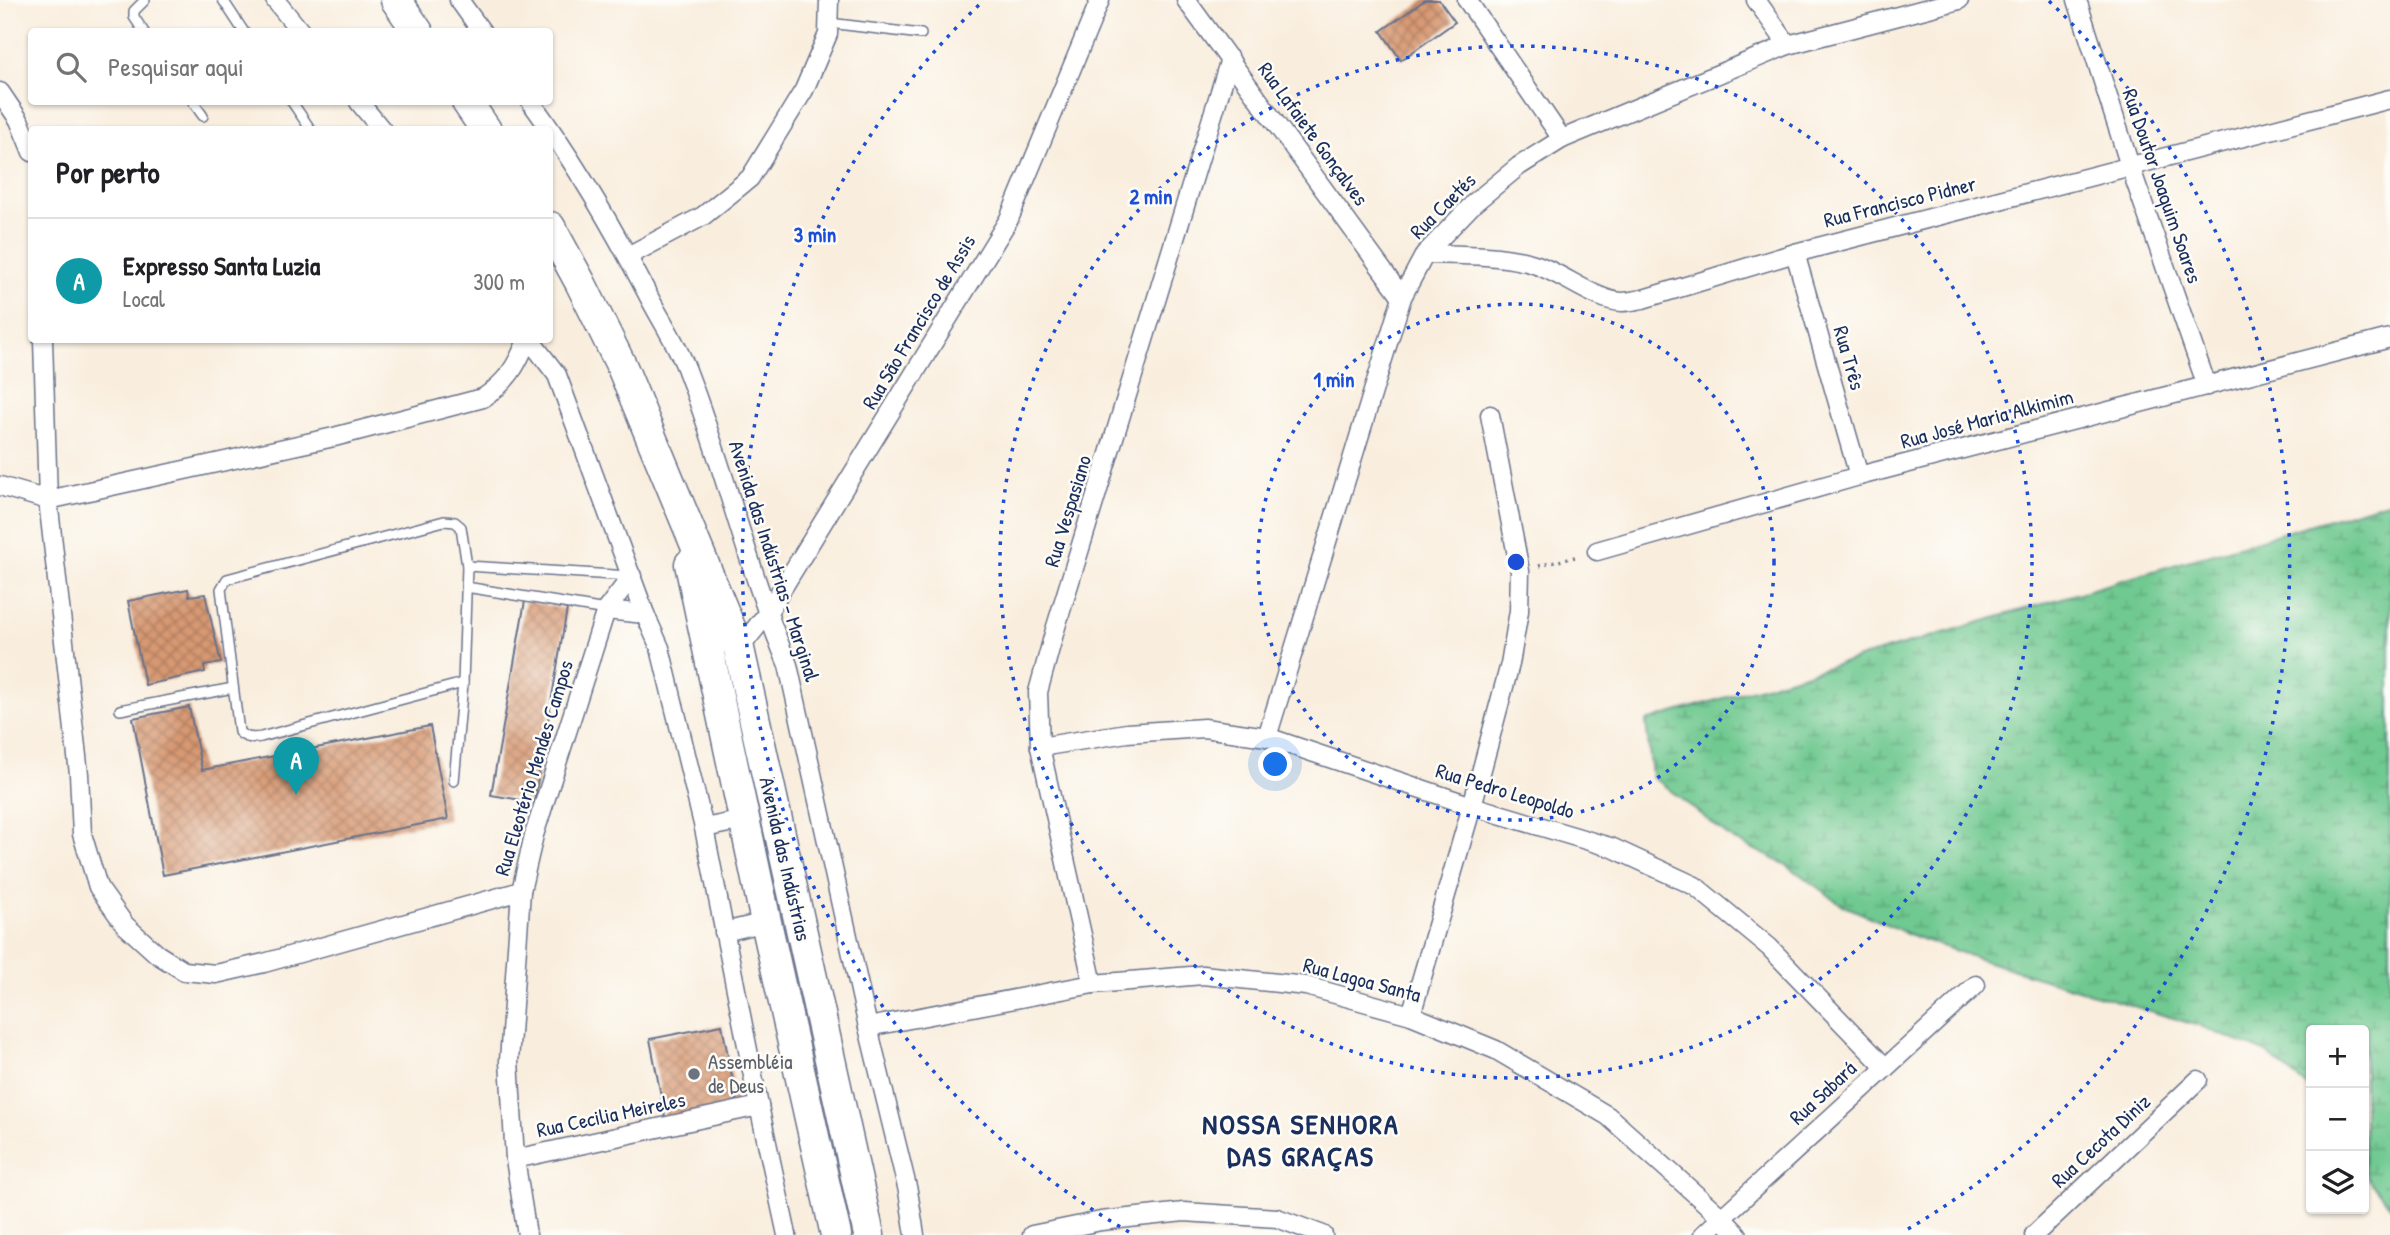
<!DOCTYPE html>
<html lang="pt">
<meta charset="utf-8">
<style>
body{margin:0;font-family:"Patrick Hand",sans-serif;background:#f6f6f6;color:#202124}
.controls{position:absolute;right:21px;bottom:21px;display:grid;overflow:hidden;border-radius:7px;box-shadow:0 2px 5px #0004}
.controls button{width:63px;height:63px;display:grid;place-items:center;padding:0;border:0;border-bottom:2px solid #e0e0e0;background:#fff;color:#202124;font:35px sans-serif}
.you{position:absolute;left:1276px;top:765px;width:24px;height:24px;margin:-18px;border:5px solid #fff;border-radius:50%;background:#1a73e8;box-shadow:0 0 0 10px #1a73e833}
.badge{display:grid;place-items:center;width:46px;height:46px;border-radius:50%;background:#ea580c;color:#fff;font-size:23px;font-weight:700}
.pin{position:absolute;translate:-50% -58px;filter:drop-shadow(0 2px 4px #0008)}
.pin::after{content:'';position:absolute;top:37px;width:24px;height:21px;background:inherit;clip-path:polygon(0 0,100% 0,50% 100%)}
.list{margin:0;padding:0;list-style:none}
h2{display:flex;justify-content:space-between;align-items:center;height:91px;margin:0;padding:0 28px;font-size:30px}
h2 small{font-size:23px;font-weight:400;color:#757577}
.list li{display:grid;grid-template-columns:46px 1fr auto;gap:21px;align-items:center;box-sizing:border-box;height:126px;padding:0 28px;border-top:2px solid #e0e0e0}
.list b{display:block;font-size:26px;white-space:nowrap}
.list p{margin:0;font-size:23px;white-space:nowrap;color:#757577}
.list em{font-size:23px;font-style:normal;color:#757577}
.icon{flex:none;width:38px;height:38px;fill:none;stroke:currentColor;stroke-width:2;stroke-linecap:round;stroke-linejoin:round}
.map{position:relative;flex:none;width:2390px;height:1235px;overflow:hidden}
.search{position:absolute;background:#fff;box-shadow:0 2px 5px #0004;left:28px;top:28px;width:525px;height:77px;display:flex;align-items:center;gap:18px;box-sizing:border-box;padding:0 24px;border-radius:7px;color:#757577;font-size:26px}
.panel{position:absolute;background:#fff;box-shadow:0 2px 5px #0004;left:28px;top:126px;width:525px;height:217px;border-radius:7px}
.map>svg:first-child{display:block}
.wetland{fill:url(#wetland-marsh);stroke:#467c77;stroke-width:2}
.building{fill:url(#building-cross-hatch)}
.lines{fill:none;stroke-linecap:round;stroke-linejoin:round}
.service-casing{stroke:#69728b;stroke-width:12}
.minor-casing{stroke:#69728b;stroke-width:21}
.trunk-casing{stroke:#69728b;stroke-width:33}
.path{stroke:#69728b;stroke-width:3.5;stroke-dasharray:2 5;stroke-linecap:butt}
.service{stroke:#fff;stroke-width:9}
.minor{stroke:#fff;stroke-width:18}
.trunk{stroke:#fff;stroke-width:30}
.ring{fill:none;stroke:#1d4ed8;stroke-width:3.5;stroke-dasharray:3.5 7}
.worship-dot{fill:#6b7280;stroke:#fdfcf7;stroke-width:2.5}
.labels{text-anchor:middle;stroke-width:5;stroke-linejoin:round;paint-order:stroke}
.street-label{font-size:21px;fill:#1b2f5e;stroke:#fdfcf7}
.worship-label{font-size:21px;fill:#5b616d;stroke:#fdfcf7;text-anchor:start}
.district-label{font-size:28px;font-weight:bold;letter-spacing:2px;fill:#1b2f5e;stroke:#fdfcf7}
.centre{fill:#1d4ed8;stroke:#fdfcf7;stroke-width:3.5}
.ring-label{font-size:21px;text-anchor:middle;font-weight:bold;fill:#1d4ed8;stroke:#fdfcf7;stroke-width:5;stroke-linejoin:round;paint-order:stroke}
</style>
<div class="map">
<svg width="2390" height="1235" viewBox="0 0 2390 1235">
<defs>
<pattern id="wetland-marsh" width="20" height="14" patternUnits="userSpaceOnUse" patternTransform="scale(1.75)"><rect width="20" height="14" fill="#70c990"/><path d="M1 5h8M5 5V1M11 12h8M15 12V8" fill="none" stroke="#5ba479"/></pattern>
<pattern id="building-cross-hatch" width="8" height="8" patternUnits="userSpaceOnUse" patternTransform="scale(1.75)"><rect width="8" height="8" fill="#d89972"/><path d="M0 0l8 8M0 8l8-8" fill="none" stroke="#ae7d61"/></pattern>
</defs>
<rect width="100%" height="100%" fill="#fdfcf7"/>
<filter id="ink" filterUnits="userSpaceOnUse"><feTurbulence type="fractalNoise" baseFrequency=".0143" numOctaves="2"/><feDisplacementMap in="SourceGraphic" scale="14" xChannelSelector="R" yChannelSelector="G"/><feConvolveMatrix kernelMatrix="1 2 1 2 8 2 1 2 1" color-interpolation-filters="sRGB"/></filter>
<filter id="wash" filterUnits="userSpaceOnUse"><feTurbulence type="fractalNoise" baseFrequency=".00686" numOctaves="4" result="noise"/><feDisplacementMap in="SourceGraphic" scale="28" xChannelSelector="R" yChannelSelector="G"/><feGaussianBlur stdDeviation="1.57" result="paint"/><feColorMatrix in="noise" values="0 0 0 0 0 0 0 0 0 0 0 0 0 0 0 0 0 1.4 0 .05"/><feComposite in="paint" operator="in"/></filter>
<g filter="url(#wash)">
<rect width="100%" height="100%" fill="#f9eede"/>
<path class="wetland" d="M 2390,501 L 2390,1206 L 2364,1174 L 2364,1030 L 2311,1030 L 2311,1089 L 2265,1052 L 2199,1026 L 1985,961 L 1916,937 L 1842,905 L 1787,865 L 1732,839 L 1652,776 L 1646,721 Z"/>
<g id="blocks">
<g class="building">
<path d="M 1425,0 L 1439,0 L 1455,22 L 1401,60 L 1381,31 Z"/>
<path d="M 188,589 L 189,596 L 205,594 L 221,663 L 204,666 L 205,672 L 145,685 L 128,601 Z"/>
<path d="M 525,601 L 567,609 L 534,802 L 491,795 Z"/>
<path d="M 189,707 L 202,770 L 430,726 L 448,819 L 163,875 L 133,718 Z"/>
<path d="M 722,1025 L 738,1108 L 666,1122 L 650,1039 Z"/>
</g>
</g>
</g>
<g filter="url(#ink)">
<use href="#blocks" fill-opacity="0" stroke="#69728b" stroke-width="2"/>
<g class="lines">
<g class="service-casing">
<g id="service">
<path d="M 223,0 L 244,32"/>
<path d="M 829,23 L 921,34"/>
<path d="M 144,32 L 134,17 L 134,11 L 145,0"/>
<path d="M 193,102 L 203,116"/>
<path d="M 292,102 L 311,130"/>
<path d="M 444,521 L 455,522 L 461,527 L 467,566 L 463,683 L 261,737 C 252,739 245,738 239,732 L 221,589 L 227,579 Z"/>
<path d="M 467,566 L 630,576"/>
<path d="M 466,587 L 606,610"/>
<path d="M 120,710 L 233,688"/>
<path d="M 454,781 L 463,683"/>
</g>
</g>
<g class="minor-casing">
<g id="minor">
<path d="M 275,0 L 301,32"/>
<path d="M 459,0 L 482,32"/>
<path d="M 1186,0 L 1402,297"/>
<path d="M 1467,0 L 1562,139"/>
<path d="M 1756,0 L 1788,45"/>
<path d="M 2077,0 L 2130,166 L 2207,386"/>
<path d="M 0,92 L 19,120 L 32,152"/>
<path d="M 359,102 L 382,130"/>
<path d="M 531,102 C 576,164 614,229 649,297 C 662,322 679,347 688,373 C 725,469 748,570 788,665 L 868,1027 L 908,1191 L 915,1235"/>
<path d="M 1795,253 L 1859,476"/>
<path d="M 1425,254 C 1459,255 1494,254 1527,262 C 1558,269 1594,301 1622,302 C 1629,302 1637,300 1643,299 L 1795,253 L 2390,99"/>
<path d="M 628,256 L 703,216 L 750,178 L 804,90 L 828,34 L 829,0"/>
<path d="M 43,340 L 48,500 L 79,774 L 82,834 L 98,887 L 125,925 L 157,954 L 184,971 L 216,974 L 264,963 L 521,891"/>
<path d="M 530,340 L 557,375 L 645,614 L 660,648 L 704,828 L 759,1106 L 787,1235"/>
<path d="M 0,486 L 48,500 L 334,437 L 483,398 C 506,383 517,366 527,340"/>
<path d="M 1597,551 L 1859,476 L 2390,338"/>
<path d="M 606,610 L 645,614"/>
<path d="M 739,649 L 766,615 L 1009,219 L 1100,0"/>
<path d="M 1267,737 L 1402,297 L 1425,254 L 1474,203 L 1519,166 L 1562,139 L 1788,45 L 1959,0"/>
<path d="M 1040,747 L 1127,733 L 1204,728 L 1267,737 L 1472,806 L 1613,848 L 1695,886 L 1769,947 L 1885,1067"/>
<path d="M 704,828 L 744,820"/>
<path d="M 724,932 L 766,922"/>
<path d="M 1093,984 L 1040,747 L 1038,692 L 1055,630 L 1230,59"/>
<path d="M 1411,1015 L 1472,806 L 1510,664 L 1519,611 L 1520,571 L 1490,415"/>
<path d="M 868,1027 L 1093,984 L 1203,975 L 1306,986 L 1411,1015 L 1496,1050 L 1608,1116 L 1722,1218 L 1738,1235"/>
<path d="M 515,1159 L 759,1106"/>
<path d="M 527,1235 L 515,1159 L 509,1061 L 521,891 L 534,835 L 606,610 L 632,576"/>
<path d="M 1032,1235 L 1101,1221 L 1184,1212 L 1277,1218 L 1323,1235"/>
<path d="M 1703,1235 L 1976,985"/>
<path d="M 2034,1235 L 2198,1080"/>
</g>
</g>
<g class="trunk-casing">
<g id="trunk">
<path d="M 396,0 L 418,32"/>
<path d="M 467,102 L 486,130"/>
<path d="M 550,227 L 580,282 L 622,367 L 739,649 L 869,1235"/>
<path d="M 690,564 L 766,922 L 836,1235"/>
</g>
</g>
<path class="path" d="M 1539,566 L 1579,556"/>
<use href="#service" class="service"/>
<use href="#minor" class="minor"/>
<use href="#trunk" class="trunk"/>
</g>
</g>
<g class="ring">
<circle cx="1516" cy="562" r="258"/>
<circle cx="1516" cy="562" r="516"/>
<path d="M1129 1232A774 774 0 0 1 983 1M2049 1A774 774 0 0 1 1903 1232"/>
</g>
<circle class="worship-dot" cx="694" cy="1074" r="7"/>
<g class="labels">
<g class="street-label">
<text transform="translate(1313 134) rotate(54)" y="7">Rua Lafaiete Gonçalves</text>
<text transform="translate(2162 186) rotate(71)" y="7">Rua Doutor Joaquim Soares</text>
<text transform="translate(1900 202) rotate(-14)" y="7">Rua Francisco Pidner</text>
<text transform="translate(1443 206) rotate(-45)" y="7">Rua Caetés</text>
<text transform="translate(919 322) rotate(-59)" y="7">Rua São Francisco de Assis</text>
<text transform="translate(1849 358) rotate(74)" y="7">Rua Três</text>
<text transform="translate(1987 419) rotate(-15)" y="7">Rua José Maria Alkimim</text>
<text transform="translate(1068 511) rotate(-73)" y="7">Rua Vespasiano</text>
<text transform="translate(774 561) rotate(72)" y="7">Avenida das Indústrias - Marginal</text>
<text transform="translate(534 768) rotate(-73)" y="7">Rua Eleotério Mendes Campos</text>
<text transform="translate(1505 791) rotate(17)" y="7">Rua Pedro Leopoldo</text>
<text transform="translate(785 859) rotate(77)" y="7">Avenida das Indústrias</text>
<text transform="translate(1362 980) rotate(15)" y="7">Rua Lagoa Santa</text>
<text transform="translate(1823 1093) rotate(-43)" y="7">Rua Sabará</text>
<text transform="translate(611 1115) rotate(-12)" y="7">Rua Cecilia Meireles</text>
<text transform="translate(2101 1141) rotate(-43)" y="7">Rua Cecota Diniz</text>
</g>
<g class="worship-label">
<text x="708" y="1069">Assembléia<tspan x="708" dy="24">de Deus</tspan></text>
</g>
<g class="district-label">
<text x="1301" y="1134">NOSSA SENHORA<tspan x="1301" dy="32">DAS GRAÇAS</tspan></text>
</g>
</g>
<circle cx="1516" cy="562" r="10" class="centre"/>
<g class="ring-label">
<text x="1151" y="204">2 min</text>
<text x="815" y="242">3 min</text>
<text x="1334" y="387">1 min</text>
</g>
</svg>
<div class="controls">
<button>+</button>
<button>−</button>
<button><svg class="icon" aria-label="layers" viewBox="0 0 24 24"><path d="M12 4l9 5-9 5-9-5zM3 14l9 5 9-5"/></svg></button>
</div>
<div class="you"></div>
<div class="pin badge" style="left:296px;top:795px;background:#0f9aa8">A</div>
<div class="search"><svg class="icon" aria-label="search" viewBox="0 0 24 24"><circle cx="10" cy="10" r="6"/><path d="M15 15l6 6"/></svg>Pesquisar aqui</div>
<section class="panel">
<h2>Por perto<small></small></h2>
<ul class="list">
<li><span class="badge" style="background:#0f9aa8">A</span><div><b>Expresso Santa Luzia</b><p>Local</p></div><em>300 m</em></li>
</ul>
</section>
</div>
